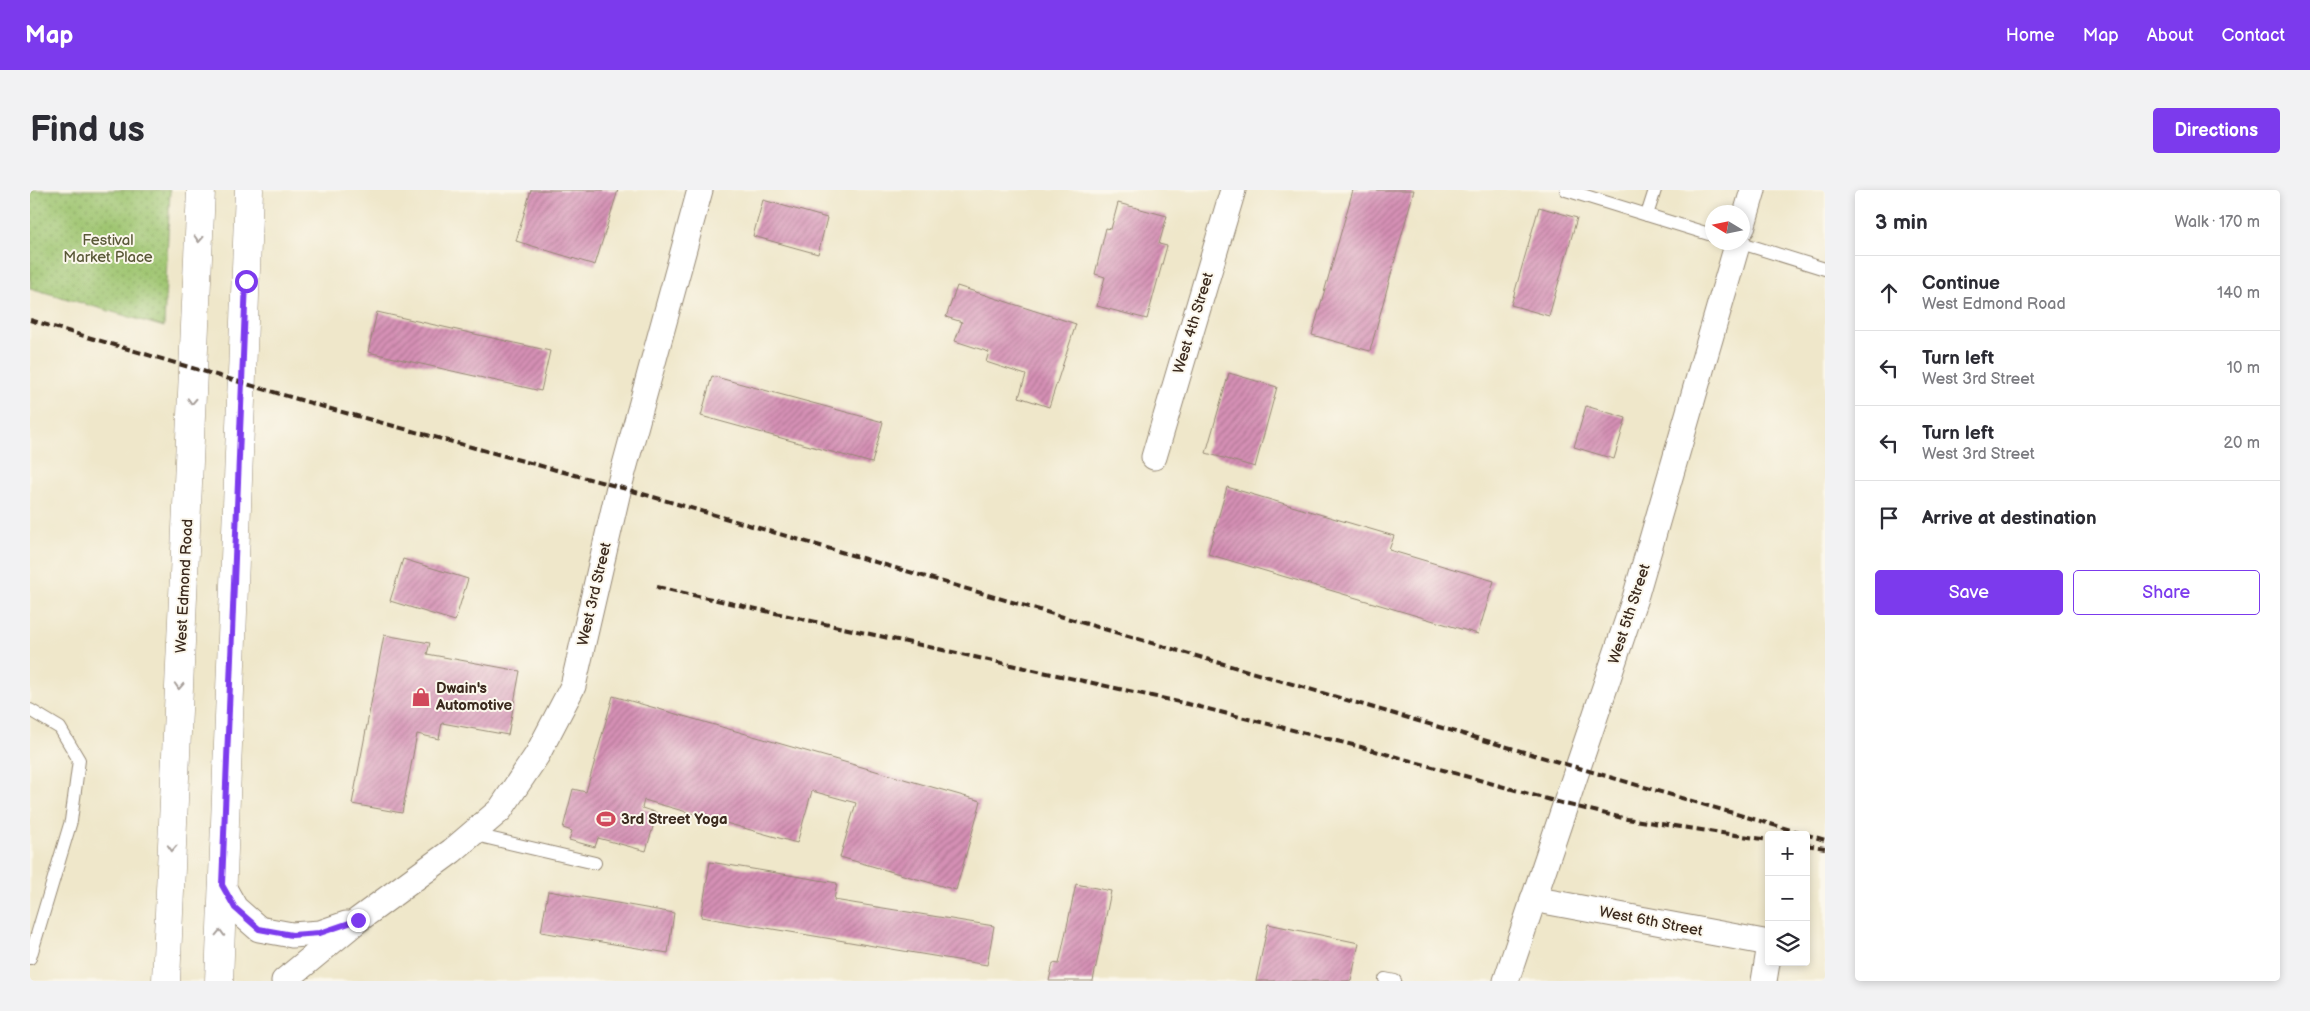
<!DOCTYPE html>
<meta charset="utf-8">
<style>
body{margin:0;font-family:"Balsamiq Sans",sans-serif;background:#f2f2f3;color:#2b2b33}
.controls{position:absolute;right:15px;bottom:15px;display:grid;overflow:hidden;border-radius:5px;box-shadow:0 2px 8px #0003}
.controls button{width:45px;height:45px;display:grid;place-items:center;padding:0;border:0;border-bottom:1px solid #e1e1e2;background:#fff;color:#2b2b33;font:25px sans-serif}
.compass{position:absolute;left:1675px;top:15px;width:45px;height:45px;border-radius:50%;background:#fff;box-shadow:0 2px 8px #0003;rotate:280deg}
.stop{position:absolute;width:15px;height:15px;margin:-11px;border:4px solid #7c3aed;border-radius:50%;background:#fff}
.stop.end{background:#7c3aed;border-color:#fff;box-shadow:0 1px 5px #0008}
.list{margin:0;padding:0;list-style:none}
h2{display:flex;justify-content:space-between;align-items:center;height:65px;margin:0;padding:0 20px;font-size:21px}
h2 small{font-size:16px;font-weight:400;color:#7c7c81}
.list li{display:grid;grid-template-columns:32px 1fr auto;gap:15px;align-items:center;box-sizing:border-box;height:75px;padding:0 20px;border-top:1px solid #e1e1e2}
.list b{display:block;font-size:19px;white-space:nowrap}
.list p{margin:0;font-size:16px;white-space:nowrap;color:#7c7c81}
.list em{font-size:16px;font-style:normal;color:#7c7c81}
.actions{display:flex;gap:10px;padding:15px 20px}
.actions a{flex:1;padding:11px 0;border:1px solid #7c3aed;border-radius:5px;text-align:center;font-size:18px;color:#7c3aed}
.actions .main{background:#7c3aed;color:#fff}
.icon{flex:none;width:28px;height:28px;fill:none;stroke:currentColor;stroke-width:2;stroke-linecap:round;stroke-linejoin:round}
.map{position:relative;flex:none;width:1795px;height:791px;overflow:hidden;border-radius:5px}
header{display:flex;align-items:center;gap:30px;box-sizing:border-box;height:70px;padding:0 25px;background:#7c3aed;color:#fff}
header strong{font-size:24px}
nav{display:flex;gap:28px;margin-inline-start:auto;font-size:18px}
.intro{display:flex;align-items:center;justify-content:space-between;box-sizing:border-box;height:120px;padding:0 30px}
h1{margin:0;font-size:35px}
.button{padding:12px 22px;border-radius:5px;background:#7c3aed;color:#fff;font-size:18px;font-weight:700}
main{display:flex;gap:30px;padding:0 30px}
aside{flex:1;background:#fff;border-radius:5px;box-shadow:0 2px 8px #0003}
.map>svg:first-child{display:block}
.park{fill:url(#park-dots);stroke:#6c7847}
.building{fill:url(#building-hatch)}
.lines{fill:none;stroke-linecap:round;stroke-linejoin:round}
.service-casing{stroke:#958874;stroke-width:14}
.minor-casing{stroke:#958874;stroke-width:27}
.secondary-casing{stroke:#958874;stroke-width:29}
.service{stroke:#fff;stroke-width:12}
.minor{stroke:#fff;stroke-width:25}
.secondary{stroke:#fff;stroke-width:28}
.rail{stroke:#3b2a1e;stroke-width:4;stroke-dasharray:8 4;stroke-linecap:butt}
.oneway{stroke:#a79f9a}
.route{stroke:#7c3aed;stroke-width:6}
.labels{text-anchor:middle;stroke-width:4;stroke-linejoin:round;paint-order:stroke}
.park-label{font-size:15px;fill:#595837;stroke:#fbf7ec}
.street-label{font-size:15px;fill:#3b2a1e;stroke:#fbf7ec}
.poi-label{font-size:15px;font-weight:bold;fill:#3b2a1e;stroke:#fbf7ec;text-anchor:start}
</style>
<header>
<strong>Map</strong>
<nav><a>Home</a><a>Map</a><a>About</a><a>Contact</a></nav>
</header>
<div class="intro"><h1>Find us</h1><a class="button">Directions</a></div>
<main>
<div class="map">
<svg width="1795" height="791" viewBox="0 0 1795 791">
<defs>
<pattern id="park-dots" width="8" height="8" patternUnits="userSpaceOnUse" patternTransform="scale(1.25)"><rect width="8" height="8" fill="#9ec570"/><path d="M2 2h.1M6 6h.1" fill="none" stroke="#82a05b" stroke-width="1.8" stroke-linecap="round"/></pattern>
<pattern id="building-hatch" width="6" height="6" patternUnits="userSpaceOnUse" patternTransform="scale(1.25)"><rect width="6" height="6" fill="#d590b5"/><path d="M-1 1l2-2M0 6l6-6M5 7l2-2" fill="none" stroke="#ae7693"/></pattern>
</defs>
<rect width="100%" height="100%" fill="#fbf7ec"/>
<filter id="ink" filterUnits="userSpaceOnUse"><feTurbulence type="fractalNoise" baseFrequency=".02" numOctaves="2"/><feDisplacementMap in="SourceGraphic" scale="10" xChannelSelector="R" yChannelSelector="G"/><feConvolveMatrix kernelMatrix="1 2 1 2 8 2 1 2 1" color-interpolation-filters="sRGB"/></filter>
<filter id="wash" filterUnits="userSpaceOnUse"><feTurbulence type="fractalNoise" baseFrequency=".0096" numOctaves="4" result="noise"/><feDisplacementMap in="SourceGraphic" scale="20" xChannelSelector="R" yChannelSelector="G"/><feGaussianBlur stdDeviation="1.12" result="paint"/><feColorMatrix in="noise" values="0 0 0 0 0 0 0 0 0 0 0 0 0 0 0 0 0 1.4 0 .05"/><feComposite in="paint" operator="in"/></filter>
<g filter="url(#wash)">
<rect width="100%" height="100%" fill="#efe7ca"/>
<path class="park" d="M 0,0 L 140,0 L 134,137 L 0,98 Z"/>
<g id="blocks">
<g class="building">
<path d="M 501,0 L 588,0 L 565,75 L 486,51 Z"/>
<path d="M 1323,0 L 1384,0 L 1340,161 L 1282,145 Z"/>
<path d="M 733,10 L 797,28 L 788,64 L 723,46 Z"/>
<path d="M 1088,13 L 1137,26 L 1129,54 L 1137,56 L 1117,129 L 1067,116 L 1075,87 L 1065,84 L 1076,38 L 1081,39 Z"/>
<path d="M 1509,17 L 1547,28 L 1519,126 L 1481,115 Z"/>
<path d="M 927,96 L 1046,134 L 1019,217 L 989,207 L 996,185 L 956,172 L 959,162 L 925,151 L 932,132 L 916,127 Z"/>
<path d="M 347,122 L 520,161 L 511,201 L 338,162 Z"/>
<path d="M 1199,183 L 1247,197 L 1225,277 L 1176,263 Z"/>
<path d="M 682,186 L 853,232 L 842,273 L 671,226 Z"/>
<path d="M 1556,216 L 1596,228 L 1584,269 L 1544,257 Z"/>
<path d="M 1197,297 L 1364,346 L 1359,360 L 1464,391 L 1448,444 L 1178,364 Z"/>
<path d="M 373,369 L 438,389 L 425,431 L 360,411 Z"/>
<path d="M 354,445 L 400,453 L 397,464 L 490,481 L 478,545 L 412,533 L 409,549 L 387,544 L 372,623 L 322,614 Z"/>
<path d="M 583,506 L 951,611 L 926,700 L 810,667 L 826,613 L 782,601 L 767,653 L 614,610 L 612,618 L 627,623 L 616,661 L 568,648 L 565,657 L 539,650 L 542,641 L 533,638 L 543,599 L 556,602 Z"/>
<path d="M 680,672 L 807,693 L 804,710 L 964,736 L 957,775 L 671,727 Z"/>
<path d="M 1046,694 L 1081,701 L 1063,791 L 1019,791 L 1023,773 L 1029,774 Z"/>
<path d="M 518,701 L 644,723 L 638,763 L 511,742 Z"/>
<path d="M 1238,734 L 1329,753 L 1321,791 L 1226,791 Z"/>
</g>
</g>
</g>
<g filter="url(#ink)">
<use href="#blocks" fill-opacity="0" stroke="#958874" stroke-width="1"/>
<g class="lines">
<g class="service-casing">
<g id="service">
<path d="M 1536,0 L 1682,45"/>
<path d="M 1617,25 L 1625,0"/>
<path d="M 1708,52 L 1795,79"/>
<path d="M 0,520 L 30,538 L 49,570 L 41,631 L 0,768"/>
<path d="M 441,644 L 565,673"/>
<path d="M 1355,789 L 1365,791"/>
</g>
</g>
<g class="minor-casing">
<g id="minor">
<path d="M 1712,38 L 1723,0"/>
<path d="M 1124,267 L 1203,0"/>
<path d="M 192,695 L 205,718 L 229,739 L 262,745 L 290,743 L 316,734"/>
<path d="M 1503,709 L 1739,753"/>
<path d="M 254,791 L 328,730 L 422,661 L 470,620 L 507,565 L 543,496 L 589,297 L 670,0"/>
<path d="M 1476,791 L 1605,408 L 1708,52"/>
<path d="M 1734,791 L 1739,761"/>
</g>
</g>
<g class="secondary-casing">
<g id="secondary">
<path d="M 136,791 L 171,0"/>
<path d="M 189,791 L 219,0"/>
</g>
</g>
<use href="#service" class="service"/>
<use href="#minor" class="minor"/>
<use href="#secondary" class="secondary"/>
<g class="rail">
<path d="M 0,130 L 301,219 L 589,297 L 1795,650"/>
<path d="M 627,397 L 1158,514 L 1331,557 L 1535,614 L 1597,629 L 1739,650"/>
<path d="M 1776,655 L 1795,658"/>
</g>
</g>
<defs><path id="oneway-chevron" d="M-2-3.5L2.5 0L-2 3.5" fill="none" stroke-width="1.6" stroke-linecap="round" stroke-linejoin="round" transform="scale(1.25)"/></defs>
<g class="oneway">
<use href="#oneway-chevron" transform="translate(169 49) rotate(93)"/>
<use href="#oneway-chevron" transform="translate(162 211) rotate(93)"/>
<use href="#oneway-chevron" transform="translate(149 496) rotate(93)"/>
<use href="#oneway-chevron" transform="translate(142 658) rotate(93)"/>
<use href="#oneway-chevron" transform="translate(190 743) rotate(-88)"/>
</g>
</g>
<g class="lines" filter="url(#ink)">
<path class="route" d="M 216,91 L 192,695 L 205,718 L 229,739 L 262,745 L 290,743 L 328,730"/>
</g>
<defs>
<g id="shop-bare" transform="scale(1.5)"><path d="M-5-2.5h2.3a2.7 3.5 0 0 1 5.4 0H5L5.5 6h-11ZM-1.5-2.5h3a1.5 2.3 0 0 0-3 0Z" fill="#d1495b" stroke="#fbf7ec" stroke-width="2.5" paint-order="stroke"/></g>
<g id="stadium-bare" transform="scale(1.5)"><path d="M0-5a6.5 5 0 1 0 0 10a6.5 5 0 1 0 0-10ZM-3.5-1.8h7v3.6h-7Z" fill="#d1495b" stroke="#fbf7ec" stroke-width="2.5" paint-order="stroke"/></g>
</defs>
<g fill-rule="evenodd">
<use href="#shop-bare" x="391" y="507"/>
<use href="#stadium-bare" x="576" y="629"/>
</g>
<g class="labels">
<g class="park-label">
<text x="78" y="55">Festival<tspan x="78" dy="17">Market Place</tspan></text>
</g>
<g class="street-label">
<text transform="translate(1163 133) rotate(-73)" y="5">West 4th Street</text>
<text transform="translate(154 396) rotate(-87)" y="5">West Edmond Road</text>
<text transform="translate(564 404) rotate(-77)" y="5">West 3rd Street</text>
<text transform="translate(1599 424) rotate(-72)" y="5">West 5th Street</text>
<text transform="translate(1621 731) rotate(11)" y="5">West 6th Street</text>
</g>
<g class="poi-label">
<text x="406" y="503">Dwain's<tspan x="406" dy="17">Automotive</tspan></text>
<text x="591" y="634">3rd Street Yoga</text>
</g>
</g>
</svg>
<div class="controls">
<button>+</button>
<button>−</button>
<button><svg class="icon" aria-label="layers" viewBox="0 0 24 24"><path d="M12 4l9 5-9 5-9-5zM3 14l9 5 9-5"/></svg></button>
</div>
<svg class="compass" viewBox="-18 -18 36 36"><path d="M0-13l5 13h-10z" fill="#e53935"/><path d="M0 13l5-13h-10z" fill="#7c7c81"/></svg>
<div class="stop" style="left:216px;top:91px"></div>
<div class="stop end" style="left:328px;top:730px"></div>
</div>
<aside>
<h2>3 min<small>Walk · 170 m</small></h2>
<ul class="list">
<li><svg class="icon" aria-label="ahead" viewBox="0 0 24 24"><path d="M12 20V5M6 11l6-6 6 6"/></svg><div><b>Continue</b><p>West Edmond Road</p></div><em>140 m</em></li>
<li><svg class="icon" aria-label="left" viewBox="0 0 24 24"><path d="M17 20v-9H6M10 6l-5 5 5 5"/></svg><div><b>Turn left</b><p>West 3rd Street</p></div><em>10 m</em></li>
<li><svg class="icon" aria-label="left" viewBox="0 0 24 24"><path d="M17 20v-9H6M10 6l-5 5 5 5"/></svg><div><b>Turn left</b><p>West 3rd Street</p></div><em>20 m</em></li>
<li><svg class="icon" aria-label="arrive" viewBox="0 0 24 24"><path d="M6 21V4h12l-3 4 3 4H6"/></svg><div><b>Arrive at destination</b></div></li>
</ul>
<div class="actions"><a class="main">Save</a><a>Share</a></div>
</aside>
</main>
